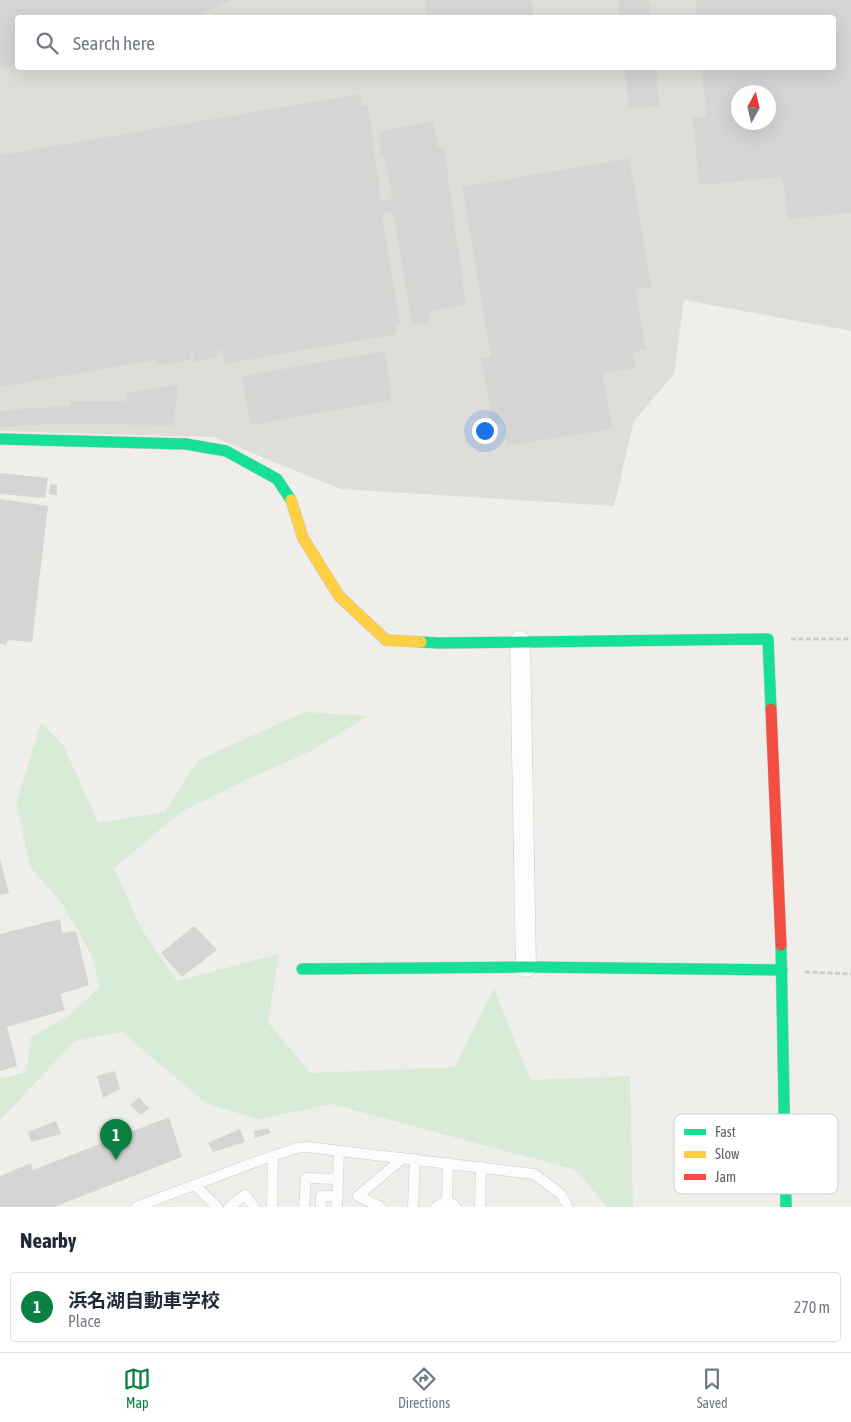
<!DOCTYPE html>
<meta charset="utf-8">
<style>
body{margin:0;font-family:"Asap Condensed","Noto Sans JP",sans-serif;background:#f6f6f7;color:#1f2937}
.compass{position:absolute;left:731px;top:85px;width:45px;height:45px;border-radius:50%;background:#fff;box-shadow:0 5px 20px #0002;rotate:8deg}
.you{position:absolute;left:484px;top:430px;width:18px;height:18px;margin:-12px;border:4px solid #fff;border-radius:50%;background:#1a73e8;box-shadow:0 0 0 8px #1a73e833}
.badge{display:grid;place-items:center;width:32px;height:32px;border-radius:50%;background:#0b8043;color:#fff;font-size:16px;font-weight:700}
.pin{position:absolute;translate:-50% -41px;filter:drop-shadow(0 1px 2px #0008)}
.pin::after{content:'';position:absolute;top:26px;width:18px;height:15px;background:inherit;clip-path:polygon(0 0,100% 0,50% 100%)}
.list{margin:0;padding:0;list-style:none}
h2{display:flex;justify-content:space-between;align-items:center;height:65px;margin:0;padding:0 20px;font-size:21px}
h2 small{font-size:16px;font-weight:400;color:#747a83}
.list li{display:grid;grid-template-columns:32px 1fr auto;gap:15px;align-items:center;box-sizing:border-box;height:70px;margin:0 10px 10px;padding:0 10px;border:1px solid #e0e1e3;border-radius:5px}
.list b{display:block;font-size:19px;white-space:nowrap}
.list p{margin:0;font-size:16px;white-space:nowrap;color:#747a83}
.list em{font-size:16px;font-style:normal;color:#747a83}
.icon{flex:none;width:28px;height:28px;fill:none;stroke:currentColor;stroke-width:2;stroke-linecap:round;stroke-linejoin:round}
.map{position:relative;flex:none;width:851px;height:1207px;overflow:hidden}
.search{position:absolute;background:#fff;box-shadow:0 5px 20px #0002;left:15px;right:15px;top:15px;height:55px;display:flex;align-items:center;gap:12px;box-sizing:border-box;padding:0 18px;border-radius:5px;color:#747a83;font-size:19px}
.sheet{height:145px;background:#fff}
nav{display:flex;justify-content:space-around;align-items:center;box-sizing:border-box;height:70px;border-top:1px solid #e0e1e3;background:#fff;font-size:14px;color:#747a83}
nav a{display:grid;justify-items:center;gap:2px}
nav .on{color:#0b8043}
.map>svg:first-child{display:block}
.industrial{fill:#dfddda;fill-rule:evenodd}
.green{fill:#d8ebd6}
.building{fill:#d6d5d3;fill-rule:evenodd}
.lines{fill:none;stroke-linecap:round;stroke-linejoin:round}
.lane-casing{stroke:#cbcccc;stroke-width:11}
.street-casing{stroke:#cbcccc;stroke-width:21}
.fast-casing{stroke:#cacacb;stroke-width:12}
.slow-casing{stroke:#cacacb;stroke-width:12}
.jam-casing{stroke:#cacacb;stroke-width:12}
.path{stroke:#cacfcc;stroke-width:3;stroke-dasharray:5 2.5;stroke-linecap:butt}
.lane{stroke:#fdfcfc;stroke-width:10}
.street{stroke:#fdfcfc;stroke-width:20}
.fast{stroke:#16e098;stroke-width:11}
.slow{stroke:#ffcf43;stroke-width:11}
.jam{stroke:#f24e42;stroke-width:11}
.key{fill:#fff;stroke:#cfd0d2;stroke-width:1}
.key-label{font-size:14px;fill:#5f6368}
</style>
<div class="map">
<svg width="851" height="1207" viewBox="0 0 851 1207">
<rect width="100%" height="100%" fill="#efeeea"/>
<path class="industrial" d="M 0,0 L 851,0 L 851,331 L 684,300 L 674,374 L 634,421 L 614,506 L 341,489 L 213,437 L 0,431 ZM 18,18 L 834,18 L 834,68 L 18,68 ZM 738,92 L 768,92 L 768,122 L 738,122 Z"/>
<path class="green" d="M 305,712 L 368,716 L 309,752 L 252,777 L 181,812 L 114,868 L 142,930 L 177,981 L 279,954 L 268,1022 L 310,1073 L 455,1067 L 494,988 L 531,1080 L 630,1076 L 633,1207 L 607,1207 L 576,1170 L 332,1104 L 258,1119 L 207,1104 L 122,1032 L 75,1041 L 0,1120 L 0,1079 L 26,1072 L 31,1037 L 67,1017 L 100,987 L 91,954 L 61,902 L 31,868 L 16,804 L 41,722 L 64,746 L 98,823 L 165,812 L 198,760 Z"/>
<g class="building">
<path d="M 0,0 L 232,0 L 191,18 L 18,18 L 18,65 L 0,68 Z"/>
<path d="M 425,0 L 532,0 L 534,18 L 427,18 Z"/>
<path d="M 618,0 L 649,0 L 651,18 L 620,18 Z"/>
<path d="M 695,0 L 851,0 L 851,213 L 788,219 L 782,177 L 699,185 L 693,118 L 706,116 L 702,68 L 834,68 L 834,18 L 697,18 ZM 738,92 L 768,92 L 768,122 L 738,122 Z"/>
<path d="M 625,68 L 656,68 L 659,106 L 629,109 Z"/>
<path d="M 361,94 L 362,106 L 368,105 L 381,201 L 392,198 L 385,158 L 381,158 L 379,132 L 433,121 L 438,147 L 444,147 L 466,304 L 429,312 L 429,323 L 412,325 L 393,212 L 382,214 L 400,323 L 396,322 L 397,334 L 224,364 L 223,350 L 219,350 L 217,357 L 194,362 L 193,355 L 190,355 L 191,360 L 155,366 L 156,360 L 0,387 L 0,155 Z"/>
<path d="M 629,158 L 651,287 L 635,290 L 646,349 L 633,352 L 635,368 L 602,373 L 612,429 L 507,446 L 503,423 L 493,425 L 481,358 L 491,356 L 462,187 Z"/>
<path d="M 384,351 L 392,400 L 251,425 L 242,376 Z"/>
<path d="M 178,384 L 174,425 L 52,424 L 1,427 L 0,411 L 19,409 L 71,406 L 71,401 L 126,401 L 127,393 Z"/>
<path d="M 0,473 L 48,478 L 45,498 L 0,494 Z"/>
<path d="M 50,484 L 57,485 L 57,496 L 49,494 Z"/>
<path d="M 0,499 L 48,506 L 32,642 L 8,640 L 6,645 L 0,644 Z"/>
<path d="M 0,858 L 9,893 L 0,895 Z"/>
<path d="M 60,919 L 62,933 L 76,931 L 89,985 L 60,994 L 65,1010 L 7,1027 L 17,1066 L 0,1071 L 0,934 Z"/>
<path d="M 194,926 L 217,950 L 182,977 L 161,953 Z"/>
<path d="M 115,1071 L 120,1089 L 103,1098 L 97,1076 Z"/>
<path d="M 139,1097 L 149,1108 L 141,1115 L 130,1105 Z"/>
<path d="M 169,1117 L 182,1157 L 54,1207 L 0,1207 L 0,1176 L 31,1163 L 33,1170 Z"/>
<path d="M 56,1121 L 61,1134 L 31,1142 L 28,1132 Z"/>
<path d="M 268,1128 L 271,1133 L 255,1138 L 254,1131 Z"/>
<path d="M 240,1129 L 245,1142 L 213,1152 L 208,1143 Z"/>
</g>
<g class="lines">
<g class="lane-casing">
<g id="lane">
<path d="M 195,1185 L 217,1207"/>
<path d="M 447,1202 L 448,1163"/>
<path d="M 136,1207 L 258,1161 L 297,1148 L 307,1147 L 534,1174 L 561,1194 L 568,1207"/>
<path d="M 229,1207 L 245,1195 L 254,1207"/>
<path d="M 272,1207 L 273,1156"/>
<path d="M 304,1207 L 306,1178 L 338,1179"/>
<path d="M 321,1207 L 321,1196 L 338,1196"/>
<path d="M 337,1207 L 339,1151"/>
<path d="M 381,1207 L 358,1196 L 403,1158"/>
<path d="M 413,1207 L 415,1159"/>
<path d="M 436,1207 C 443,1201 450,1201 456,1207"/>
<path d="M 480,1207 L 481,1167"/>
</g>
</g>
<g class="street-casing">
<path id="street" d="M 520,641 L 526,967"/>
</g>
<g class="fast-casing">
<g id="fast">
<path d="M 0,439 L 186,444 L 226,451 L 277,479 L 291,500"/>
<path d="M 421,642 L 439,643 L 768,639 L 771,709"/>
<path d="M 781,945 L 786,1207"/>
<path d="M 302,969 L 526,967 L 782,970"/>
</g>
</g>
<g class="slow-casing">
<path id="slow" d="M 291,500 L 303,538 L 339,596 L 386,640 L 421,642"/>
</g>
<g class="jam-casing">
<path id="jam" d="M 771,709 L 781,945"/>
</g>
<g class="path">
<path d="M 791,639 L 851,639"/>
<path d="M 805,972 L 851,974"/>
</g>
<use href="#lane" class="lane"/>
<use href="#street" class="street"/>
<use href="#fast" class="fast"/>
<use href="#slow" class="slow"/>
<use href="#jam" class="jam"/>
</g>
<rect x="674" y="1114" width="164" height="80" rx="8" class="key"/>
<rect x="684" y="1129" width="22" height="6" fill="#16e098"/>
<rect x="684" y="1151" width="22" height="7" fill="#ffcf43"/>
<rect x="684" y="1174" width="22" height="6" fill="#f24e42"/>
<g class="key-label">
<text x="715" y="1137">Fast</text>
<text x="715" y="1159">Slow</text>
<text x="715" y="1182">Jam</text>
</g>
</svg>
<svg class="compass" viewBox="-18 -18 36 36"><path d="M0-13l5 13h-10z" fill="#e53935"/><path d="M0 13l5-13h-10z" fill="#747a83"/></svg>
<div class="you"></div>
<div class="pin badge" style="left:116px;top:1160px">1</div>
<div class="search"><svg class="icon" aria-label="search" viewBox="0 0 24 24"><circle cx="10" cy="10" r="6"/><path d="M15 15l6 6"/></svg>Search here</div>
</div>
<section class="sheet">
<h2>Nearby<small></small></h2>
<ul class="list">
<li><span class="badge">1</span><div><b>浜名湖自動車学校</b><p>Place</p></div><em>270 m</em></li>
</ul>
</section>
<nav>
<a class="on"><svg class="icon" aria-label="map" viewBox="0 0 24 24"><path d="M3 6l6-2 6 2 6-2v14l-6 2-6-2-6 2zM9 4v14M15 6v14"/></svg>Map</a>
<a><svg class="icon" aria-label="directions" viewBox="0 0 24 24"><path d="M12 3l9 9-9 9-9-9zM9 14v-3h6M13 9l2 2-2 2"/></svg>Directions</a>
<a><svg class="icon" aria-label="saved" viewBox="0 0 24 24"><path d="M7 4h10v16l-5-4-5 4z"/></svg>Saved</a>
</nav>
